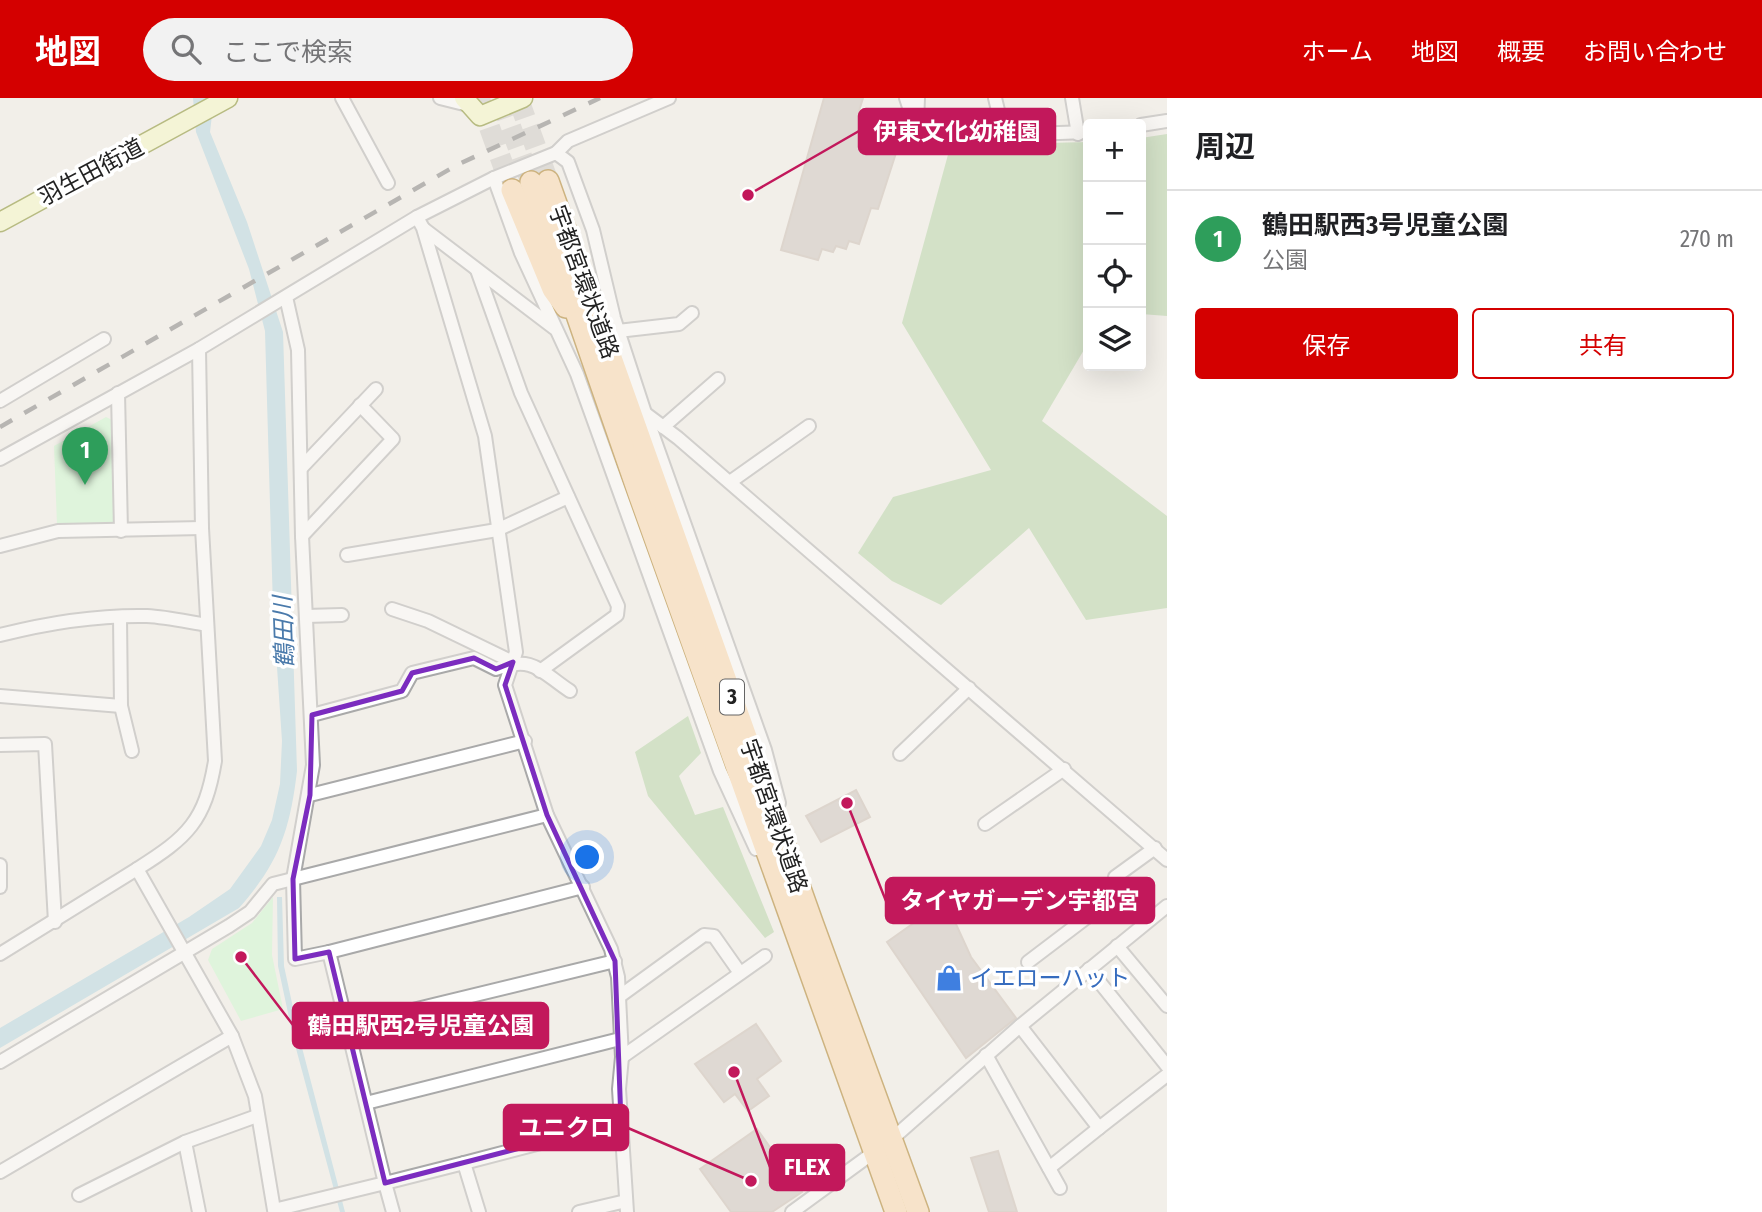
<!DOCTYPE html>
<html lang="ja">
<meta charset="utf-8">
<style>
body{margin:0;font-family:"Fira Sans Condensed","Noto Sans JP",sans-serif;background:#f2f2f2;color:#202124}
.controls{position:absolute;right:21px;top:21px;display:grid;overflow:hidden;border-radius:7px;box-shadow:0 7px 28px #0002}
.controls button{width:63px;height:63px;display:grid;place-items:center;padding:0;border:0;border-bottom:2px solid #e0e0e0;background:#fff;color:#202124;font:35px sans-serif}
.you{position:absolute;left:588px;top:760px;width:24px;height:24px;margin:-18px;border:5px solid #fff;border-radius:50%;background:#1a73e8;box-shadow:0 0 0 10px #1a73e833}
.badge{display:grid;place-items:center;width:46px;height:46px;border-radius:50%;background:#d40000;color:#fff;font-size:23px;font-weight:700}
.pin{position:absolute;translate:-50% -58px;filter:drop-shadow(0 2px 4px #0008)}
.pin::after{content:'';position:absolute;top:37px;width:24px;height:21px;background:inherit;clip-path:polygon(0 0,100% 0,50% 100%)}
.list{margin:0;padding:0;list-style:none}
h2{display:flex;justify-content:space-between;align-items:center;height:91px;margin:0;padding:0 28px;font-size:30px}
h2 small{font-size:23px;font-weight:400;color:#757577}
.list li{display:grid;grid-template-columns:46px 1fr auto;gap:21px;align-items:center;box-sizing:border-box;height:98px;padding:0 28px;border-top:2px solid #e0e0e0}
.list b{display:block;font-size:26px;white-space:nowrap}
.list p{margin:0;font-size:23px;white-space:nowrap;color:#757577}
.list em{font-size:23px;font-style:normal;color:#757577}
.actions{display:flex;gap:14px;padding:21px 28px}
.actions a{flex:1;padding:16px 0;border:2px solid #d40000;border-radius:7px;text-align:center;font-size:24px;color:#d40000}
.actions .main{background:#d40000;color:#fff}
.icon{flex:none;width:38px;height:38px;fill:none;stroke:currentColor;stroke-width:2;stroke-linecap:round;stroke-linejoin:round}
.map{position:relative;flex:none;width:1167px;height:1114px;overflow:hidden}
header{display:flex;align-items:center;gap:42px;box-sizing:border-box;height:98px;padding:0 35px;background:#d40000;color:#fff}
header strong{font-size:33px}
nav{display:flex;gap:38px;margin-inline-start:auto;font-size:24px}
.search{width:490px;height:63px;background:#f2f2f2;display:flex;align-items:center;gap:18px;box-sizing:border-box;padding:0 24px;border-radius:38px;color:#757577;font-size:26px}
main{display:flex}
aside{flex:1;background:#fff}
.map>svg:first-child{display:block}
.forest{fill:#add19e}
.park{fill:#c8facc}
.water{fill:#aad3df}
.building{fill:#c7bfb8;stroke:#c4b6ab;stroke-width:2}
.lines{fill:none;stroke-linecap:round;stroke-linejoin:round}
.primary-tunnel{stroke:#c8c6c1;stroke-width:21;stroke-dasharray:21 10;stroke-linecap:butt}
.minor-casing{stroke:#a9a9a9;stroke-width:16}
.secondary-casing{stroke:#707d05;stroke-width:21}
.primary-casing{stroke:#a06b00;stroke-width:24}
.minor{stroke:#fff;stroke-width:12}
.secondary{stroke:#f7fabf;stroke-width:18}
.primary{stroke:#fcd6a4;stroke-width:21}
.rail{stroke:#707070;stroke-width:4.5;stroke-dasharray:14 14;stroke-linecap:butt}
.marked{fill:none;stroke:#7b2cbf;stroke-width:5;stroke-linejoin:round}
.labels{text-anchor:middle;stroke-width:7;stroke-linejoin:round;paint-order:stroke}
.shield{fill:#fff;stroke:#646464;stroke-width:2}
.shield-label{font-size:21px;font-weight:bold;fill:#222}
.street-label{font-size:23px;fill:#222;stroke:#fff}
.shop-label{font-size:23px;fill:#366cbe;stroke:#fff;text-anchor:start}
.water-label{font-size:24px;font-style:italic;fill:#4a7aab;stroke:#fff}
.leader{fill:none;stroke:#c2185b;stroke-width:2.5}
.callout-dot{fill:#c2185b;stroke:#fff;stroke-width:2.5}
.callout{fill:#c2185b;stroke:#c2185b;stroke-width:2.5}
.callout-label{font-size:24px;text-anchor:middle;font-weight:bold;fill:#fff}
</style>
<header>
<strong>地図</strong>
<div class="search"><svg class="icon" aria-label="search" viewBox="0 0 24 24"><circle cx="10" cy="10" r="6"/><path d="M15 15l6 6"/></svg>ここで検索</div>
<nav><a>ホーム</a><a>地図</a><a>概要</a><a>お問い合わせ</a></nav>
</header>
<main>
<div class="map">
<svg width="1167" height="1114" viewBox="0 0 1167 1114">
<rect width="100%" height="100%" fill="#f2efe9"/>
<g class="forest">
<path d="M 1167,36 L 1167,218 L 1141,216 L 1141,40 Z"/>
<path d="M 952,42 L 1002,46 L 1088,44 L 1088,245 L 1042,323 L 1167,418 L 1167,510 L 1086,522 L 1029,430 L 941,507 L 892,483 L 858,455 L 893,399 L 991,372 L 902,225 Z"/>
<path d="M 688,618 L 701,655 L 679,678 L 695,717 L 723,709 L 774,834 L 765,840 L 648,698 L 635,654 Z"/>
</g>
<g class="park">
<path d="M 106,319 L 114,323 L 116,426 L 57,427 L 54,348 Z"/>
<path d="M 273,799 L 272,857 L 283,911 L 241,923 L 208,862 L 212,851 L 252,825 Z"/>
</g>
<g class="water">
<path d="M 193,0 L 214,0 L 210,34 L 247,124 L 283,234 L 297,673 C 290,732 279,765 239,810 L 0,950 L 0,930 L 189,819 L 230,791 L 261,748 L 272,722 L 280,686 L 282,643 L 273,510 L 265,233 L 249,171 L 196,34 Z"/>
<path d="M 277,799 L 282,799 L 284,868 L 300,942 L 345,1114 L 340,1114 L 294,943 L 278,868 Z"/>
</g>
<g class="building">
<path d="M 824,0 L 863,0 L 859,13 L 905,27 L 878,111 L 871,110 L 859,146 L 849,143 L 846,151 L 836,148 L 833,154 L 822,151 L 818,162 L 781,152 Z"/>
<path d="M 856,692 L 870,719 L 821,744 L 806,718 Z"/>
<path d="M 939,789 L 971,859 L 1016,920 L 966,960 L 887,844 L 918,822 L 909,807 Z"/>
<path d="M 756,926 L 781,963 L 757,981 L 769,998 L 748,1013 L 735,996 L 724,1004 L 695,966 Z"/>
<path d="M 757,1031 L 802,1094 L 772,1114 L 731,1114 L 700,1071 Z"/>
<path d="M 998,1053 L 1017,1114 L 989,1114 L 971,1060 Z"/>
</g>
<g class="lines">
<g class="primary-tunnel">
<path d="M 479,0 L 512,92"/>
<path d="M 500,0 L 531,84"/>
<path d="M 518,0 L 548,83"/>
</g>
<g class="minor-casing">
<g id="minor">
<path d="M 342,0 L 388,85"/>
<path d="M 440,0 L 468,7"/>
<path d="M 906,0 L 917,33"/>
<path d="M 995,0 L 1004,37"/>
<path d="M 1072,0 L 1078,36"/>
<path d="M 917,25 L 918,0"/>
<path d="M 1141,27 L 1167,23"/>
<path d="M 917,33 L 1004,37 L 1088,34"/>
<path d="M 556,55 L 568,43 L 669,0"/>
<path d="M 494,80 L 521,155 L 577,276 L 720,673 L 756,751"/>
<path d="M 417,119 L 423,130 L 485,338 L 516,554 L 505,587 L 547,717 L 611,851 L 618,879 L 622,959 L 619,991 L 627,1114"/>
<path d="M 424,131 L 554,230"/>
<path d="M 477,172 L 521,295 L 618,508 L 617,517 L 540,573"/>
<path d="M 286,199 L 298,252 L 302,438 L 313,667 L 293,781 L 295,861 L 329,854 L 385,1085 L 464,1065"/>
<path d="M 618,233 L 679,226 L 692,215"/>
<path d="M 199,251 L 202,430 L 215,663 C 205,723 188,739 137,771 L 232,938"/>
<path d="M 118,295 L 121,433"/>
<path d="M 0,303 L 104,241"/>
<path d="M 646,316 L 678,340 L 1167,762"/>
<path d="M 663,329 L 718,281"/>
<path d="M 0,361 L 199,251 L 417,119 L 494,80 L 556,55 L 568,64 L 593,132 L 614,220 L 645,315 L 765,652 L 779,705"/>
<path d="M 302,369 L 376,291"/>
<path d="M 730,384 L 809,328"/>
<path d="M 302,438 L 393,341 L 360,307"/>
<path d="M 0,448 L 58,433 L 202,430"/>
<path d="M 347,457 L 497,432 L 568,399"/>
<path d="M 392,511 L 428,523 L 513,564"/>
<path d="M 306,518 L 342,517"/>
<path d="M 0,537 C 47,525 99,517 147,518 C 167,519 188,524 207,527"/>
<path d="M 0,598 L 121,608 L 120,519"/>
<path d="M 121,608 L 132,653"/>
<path d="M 312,617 L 402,593 L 412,575 L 474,560 L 496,571 C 533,557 540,573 570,593"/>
<path d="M 0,647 L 45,646 L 55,824"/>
<path d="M 900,656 L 969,590"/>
<path d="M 310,697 L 525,643"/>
<path d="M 985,726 L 1064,671"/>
<path d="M 0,767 L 0,789"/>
<path d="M 1117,848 L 1167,908"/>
<path d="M 329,854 L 583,789"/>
<path d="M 0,856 L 137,771"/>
<path d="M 1028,864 L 1111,801 L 1115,779 L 1155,750"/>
<path d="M 1089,871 L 1167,968"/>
<path d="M 620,898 L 704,837 L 714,838 L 740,875"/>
<path d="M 347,928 L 615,863"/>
<path d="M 1020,928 L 1099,1030 L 1167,977"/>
<path d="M 986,957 L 1060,1090"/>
<path d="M 622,959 L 765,858"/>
<path d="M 0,964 L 229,828 L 250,814 L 273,786 L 547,717"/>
<path d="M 366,1005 L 620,941"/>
<path d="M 185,1044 L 199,1114"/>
<path d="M 1049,1070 L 1099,1030"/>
<path d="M 0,1074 L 232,938 L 255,998 L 274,1112 L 385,1085 L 393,1114"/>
<path d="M 79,1097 L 185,1044 L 257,1018"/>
<path d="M 479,1114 L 464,1065 L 621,1024"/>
<path d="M 579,1114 L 626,1103"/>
<path d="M 792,1114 L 892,1041 L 1020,928 L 1167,808"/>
</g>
</g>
<g class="secondary-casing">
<g id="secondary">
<path d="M 464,0 L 480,18 L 523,0"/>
<path d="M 0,124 L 228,0"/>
</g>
</g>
<g class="primary-casing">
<g id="primary">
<path d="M 548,83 L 813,827 L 918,1114"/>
<path d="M 531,84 L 639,396 L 896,1114"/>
<path d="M 512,92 L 553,191 L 566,209"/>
</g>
</g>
<use href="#minor" class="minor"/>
<use href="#secondary" class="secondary"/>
<use href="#primary" class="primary"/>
<path class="rail" d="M 0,329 L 457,67 L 600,0"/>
</g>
<path d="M0 0H1167V1114H0ZM 474,560 L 496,571 L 513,564 L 505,587 L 547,717 L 615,863 L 621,1024 L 385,1085 L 329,854 L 295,861 L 293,781 L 310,697 L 312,617 L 402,593 L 412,575 Z" fill="#f2efe9" fill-opacity=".55" fill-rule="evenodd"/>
<path class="marked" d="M 474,560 L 496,571 L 513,564 L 505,587 L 547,717 L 615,863 L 621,1024 L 385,1085 L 329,854 L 295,861 L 293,781 L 310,697 L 312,617 L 402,593 L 412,575 Z"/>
<defs>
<g id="shop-bare" transform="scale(2.1)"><path d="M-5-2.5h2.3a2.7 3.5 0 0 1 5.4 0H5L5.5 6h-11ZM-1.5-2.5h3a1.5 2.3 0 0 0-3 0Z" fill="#3f7fe0" stroke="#fff" stroke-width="2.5" paint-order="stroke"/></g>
</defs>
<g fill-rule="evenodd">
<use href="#shop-bare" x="949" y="880"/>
</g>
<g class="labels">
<rect class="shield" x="720" y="581.5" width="24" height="35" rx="5"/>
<g class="shield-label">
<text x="732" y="606">3</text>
</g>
<g class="street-label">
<text transform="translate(91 74) rotate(-28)" y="8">羽生田街道</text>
<text transform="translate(584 184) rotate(70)" y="8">宇都宮環状道路</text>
<text transform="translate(774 718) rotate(71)" y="8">宇都宮環状道路</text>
</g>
<g class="shop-label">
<text x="970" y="888">イエローハット</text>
</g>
<g class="water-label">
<text transform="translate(284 534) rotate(-92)" y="8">鶴田川</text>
</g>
</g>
<path class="leader" d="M748 97L859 33M847 705L886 803M241 859L293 927M751 1083L628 1030M734 974L770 1069"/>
<g class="callout-dot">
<circle cx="748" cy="97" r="7"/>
<circle cx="847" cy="705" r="7"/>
<circle cx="241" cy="859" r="7"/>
<circle cx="751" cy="1083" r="7"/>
<circle cx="734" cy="974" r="7"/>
</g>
<g class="callout">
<rect x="859" y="11" width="196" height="45" rx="7"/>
<rect x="886" y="780" width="268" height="45" rx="7"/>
<rect x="293" y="905" width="255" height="45" rx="7"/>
<rect x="504" y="1007" width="124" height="45" rx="7"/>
<rect x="770" y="1047" width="74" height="45" rx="7"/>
</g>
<g class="callout-label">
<text x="957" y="42">伊東文化幼稚園</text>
<text x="1020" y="811">タイヤガーデン宇都宮</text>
<text x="421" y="936">鶴田駅西2号児童公園</text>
<text x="566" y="1038">ユニクロ</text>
<text x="807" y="1077">FLEX</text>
</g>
</svg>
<div class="controls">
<button>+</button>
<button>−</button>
<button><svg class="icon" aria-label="locate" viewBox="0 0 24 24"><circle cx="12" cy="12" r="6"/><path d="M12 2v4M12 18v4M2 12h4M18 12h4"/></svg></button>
<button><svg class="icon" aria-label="layers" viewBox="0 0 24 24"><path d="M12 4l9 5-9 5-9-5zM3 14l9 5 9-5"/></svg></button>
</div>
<div class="you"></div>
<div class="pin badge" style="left:85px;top:387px;background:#2e9e5b">1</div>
</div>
<aside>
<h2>周辺<small></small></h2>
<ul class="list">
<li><span class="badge" style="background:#2e9e5b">1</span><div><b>鶴田駅西3号児童公園</b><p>公園</p></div><em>270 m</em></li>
</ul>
<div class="actions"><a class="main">保存</a><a>共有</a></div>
</aside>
</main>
